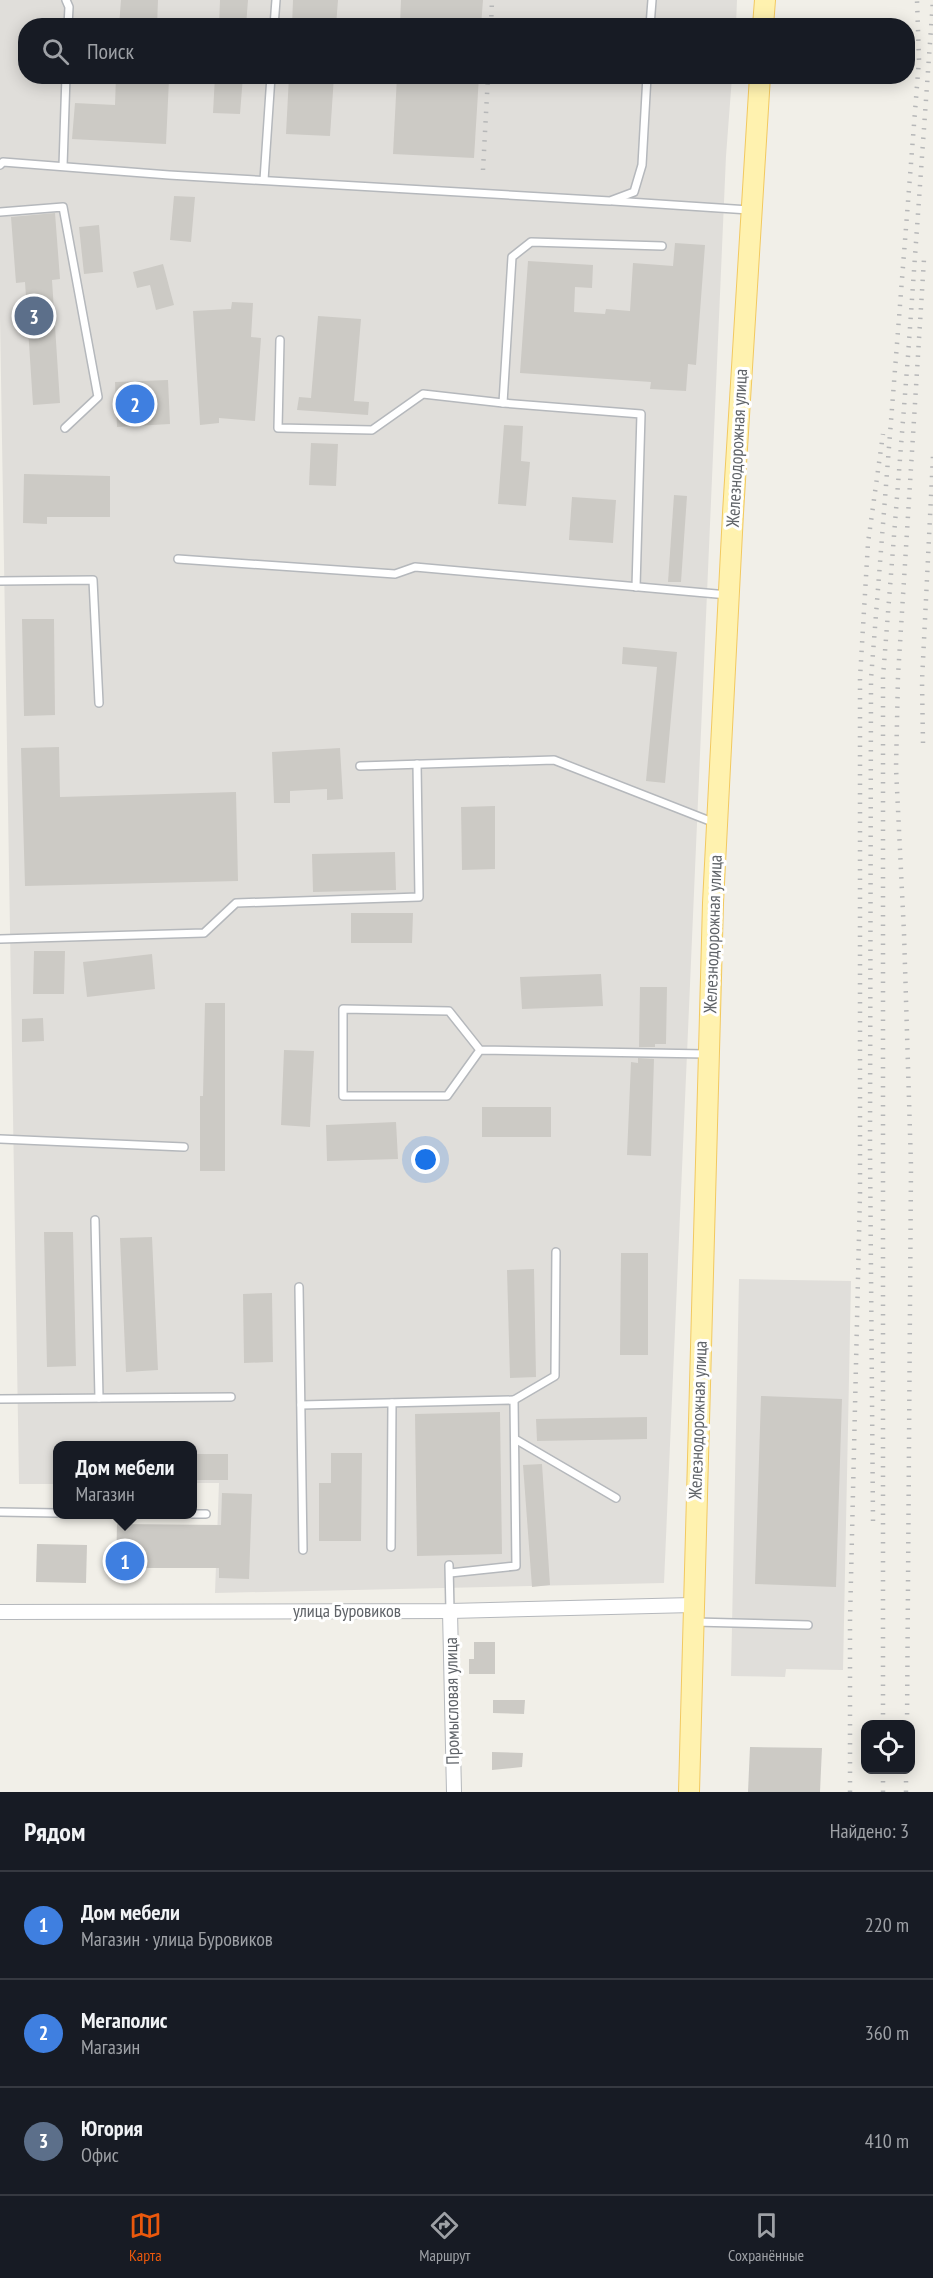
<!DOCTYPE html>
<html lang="ru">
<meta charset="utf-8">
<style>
body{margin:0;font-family:"PT Sans Narrow",sans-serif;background:#242831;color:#f1f3f6}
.controls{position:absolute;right:18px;bottom:18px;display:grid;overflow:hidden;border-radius:12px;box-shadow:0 3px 15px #0003}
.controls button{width:54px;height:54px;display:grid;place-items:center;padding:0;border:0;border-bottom:2px solid #363941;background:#171b24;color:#f1f3f6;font:30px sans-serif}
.you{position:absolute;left:426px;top:1160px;width:21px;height:21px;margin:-15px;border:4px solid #fff;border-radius:50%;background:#1a73e8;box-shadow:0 0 0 9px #1a73e833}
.badge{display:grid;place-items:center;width:39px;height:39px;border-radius:50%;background:#ea580c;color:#fff;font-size:20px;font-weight:700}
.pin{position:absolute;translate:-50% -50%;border:3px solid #fff;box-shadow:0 2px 6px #0006}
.popup{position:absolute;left:53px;top:1441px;width:144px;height:78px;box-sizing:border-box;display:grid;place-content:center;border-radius:12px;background:#171b24;filter:drop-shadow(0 2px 4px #0005);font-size:20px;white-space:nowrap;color:#9ea1a6}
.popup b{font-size:22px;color:#f1f3f6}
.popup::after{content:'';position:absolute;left:50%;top:100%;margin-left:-12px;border:12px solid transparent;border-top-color:#171b24}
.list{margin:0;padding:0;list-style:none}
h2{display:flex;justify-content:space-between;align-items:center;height:78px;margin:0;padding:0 24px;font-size:26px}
h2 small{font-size:20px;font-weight:400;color:#9ea1a6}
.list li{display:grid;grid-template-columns:39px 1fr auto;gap:18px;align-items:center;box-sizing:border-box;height:108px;padding:0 24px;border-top:2px solid #363941}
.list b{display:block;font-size:22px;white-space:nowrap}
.list p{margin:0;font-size:20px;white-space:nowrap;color:#9ea1a6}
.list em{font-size:20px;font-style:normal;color:#9ea1a6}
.icon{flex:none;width:33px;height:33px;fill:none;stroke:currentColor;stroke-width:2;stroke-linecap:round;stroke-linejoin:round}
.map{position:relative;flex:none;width:933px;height:1792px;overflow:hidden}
.search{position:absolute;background:#171b24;box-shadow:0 3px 15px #0003;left:18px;right:18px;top:18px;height:66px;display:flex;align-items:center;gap:15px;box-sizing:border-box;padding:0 21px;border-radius:24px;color:#9ea1a6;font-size:22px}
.sheet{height:402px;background:#171b24}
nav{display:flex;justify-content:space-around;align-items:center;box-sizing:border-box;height:84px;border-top:2px solid #363941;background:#171b24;font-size:16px;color:#9ea1a6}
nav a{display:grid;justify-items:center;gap:3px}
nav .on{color:#ea580c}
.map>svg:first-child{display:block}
.industrial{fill:#e0deda}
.building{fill:#cccac5}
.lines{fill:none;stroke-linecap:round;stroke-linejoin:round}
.service-casing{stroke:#b5b8bc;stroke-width:10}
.minor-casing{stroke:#b5b8bc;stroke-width:16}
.primary-casing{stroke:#f2c960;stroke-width:22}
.service{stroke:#fff;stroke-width:7}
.minor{stroke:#fff;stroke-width:14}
.primary{stroke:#fff2af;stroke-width:20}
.rail{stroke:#b6b7b8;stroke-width:4.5;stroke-dasharray:1.5 8;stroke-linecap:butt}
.labels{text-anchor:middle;stroke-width:6;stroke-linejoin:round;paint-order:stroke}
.street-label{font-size:18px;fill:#5f6368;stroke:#fff}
</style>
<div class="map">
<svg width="933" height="1792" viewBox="0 0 933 1792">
<rect width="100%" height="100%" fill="#f1efe8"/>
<g class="industrial">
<path d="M 0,0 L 737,0 L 736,26 L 26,26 L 26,76 L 732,77 L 726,156 L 664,1583 L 215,1593 L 219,1483 L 193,1483 L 192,1446 L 57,1446 L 57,1484 L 19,1484 L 0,316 Z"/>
<path d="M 739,1279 L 851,1281 L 843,1670 L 786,1669 L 785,1677 L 731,1676 Z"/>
</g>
<g class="building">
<path d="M 121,0 L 158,0 L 157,26 L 119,26 Z"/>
<path d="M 220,0 L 248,0 L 246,26 L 219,26 Z"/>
<path d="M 293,0 L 338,0 L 336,26 L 292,26 Z"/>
<path d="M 401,0 L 483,0 L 481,26 L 400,26 Z"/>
<path d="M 116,76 L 154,76 L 154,78 L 169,79 L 166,144 L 72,139 L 75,103 L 115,105 Z"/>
<path d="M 215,76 L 243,76 L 240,114 L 213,113 Z"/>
<path d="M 289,76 L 334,76 L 330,136 L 286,134 Z"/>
<path d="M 397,76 L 479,76 L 474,158 L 393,154 Z"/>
<path d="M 174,196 L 195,197 L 191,242 L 170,240 Z"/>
<path d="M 55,213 L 60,279 L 52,280 L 60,403 L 33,405 L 25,282 L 16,283 L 11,217 Z"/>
<path d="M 99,225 L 103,272 L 84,274 L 79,227 Z"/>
<path d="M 675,243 L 705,245 L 696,365 L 688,364 L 686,391 L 650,389 L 651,382 L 520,373 L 528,261 L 593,265 L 592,288 L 575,287 L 574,312 L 605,314 L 606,309 L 630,311 L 633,263 L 673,266 Z"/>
<path d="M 163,264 L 174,305 L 156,310 L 150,285 L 137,288 L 133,272 Z"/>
<path d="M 232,302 L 253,303 L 251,337 L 261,338 L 255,421 L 219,418 L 219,423 L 200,425 L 193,311 L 231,309 Z"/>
<path d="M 318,316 L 361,319 L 354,401 L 369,402 L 368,415 L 297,410 L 299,397 L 311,398 Z"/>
<path d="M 168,380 L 170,424 L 117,427 L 115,382 Z"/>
<path d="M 504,425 L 523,426 L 521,461 L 530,462 L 526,506 L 498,504 Z"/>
<path d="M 311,443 L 338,444 L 336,486 L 309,485 Z"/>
<path d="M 24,474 L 110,476 L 110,517 L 47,517 L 47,524 L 23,523 Z"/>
<path d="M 674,495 L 687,496 L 681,582 L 668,582 Z"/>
<path d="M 572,497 L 616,500 L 613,543 L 569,540 Z"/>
<path d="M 22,619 L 54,619 L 55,715 L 24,716 Z"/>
<path d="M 623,647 L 677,652 L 665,783 L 646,781 L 657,667 L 622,664 Z"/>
<path d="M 59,747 L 60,797 L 236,792 L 238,881 L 25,886 L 21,748 Z"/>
<path d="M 340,748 L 343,799 L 327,800 L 327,789 L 290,791 L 290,803 L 274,803 L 272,752 Z"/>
<path d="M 495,806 L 495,869 L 462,870 L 461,807 Z"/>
<path d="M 395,852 L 396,890 L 313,892 L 312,854 Z"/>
<path d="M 351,913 L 413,913 L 412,943 L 351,943 Z"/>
<path d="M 34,951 L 65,951 L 64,994 L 33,994 Z"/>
<path d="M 152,954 L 155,989 L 87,997 L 83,962 Z"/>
<path d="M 601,974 L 603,1006 L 522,1009 L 520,977 Z"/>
<path d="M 640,987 L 667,987 L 666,1044 L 655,1044 L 655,1047 L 639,1047 Z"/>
<path d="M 205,1003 L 225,1003 L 225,1171 L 200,1171 L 200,1096 L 203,1096 Z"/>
<path d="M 43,1018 L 44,1041 L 22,1042 L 22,1019 Z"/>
<path d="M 284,1050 L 314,1051 L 310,1127 L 281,1125 Z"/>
<path d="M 638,1058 L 654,1059 L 651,1156 L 627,1155 L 631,1062 L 638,1063 Z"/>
<rect x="482" y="1107" width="69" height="30"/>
<path d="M 396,1122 L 398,1159 L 327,1161 L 326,1125 Z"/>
<path d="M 44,1232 L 73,1232 L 76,1366 L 47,1367 Z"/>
<path d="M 152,1237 L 158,1370 L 126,1372 L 120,1238 Z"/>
<path d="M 621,1253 L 648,1253 L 648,1355 L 620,1355 Z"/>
<path d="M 534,1269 L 536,1377 L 510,1378 L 507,1270 Z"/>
<path d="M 272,1293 L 273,1362 L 244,1363 L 243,1294 Z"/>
<path d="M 761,1396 L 842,1399 L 836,1587 L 755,1584 Z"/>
<path d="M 500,1412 L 502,1554 L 417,1556 L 415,1414 Z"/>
<path d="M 647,1417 L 647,1439 L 537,1441 L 536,1419 Z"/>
<path d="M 331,1453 L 362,1453 L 361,1541 L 319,1541 L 319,1483 L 331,1483 Z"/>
<rect x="192" y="1454" width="36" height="26"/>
<path d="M 542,1464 L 550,1585 L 532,1587 L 523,1465 Z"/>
<path d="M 222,1493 L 252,1494 L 249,1579 L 219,1578 L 219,1568 L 116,1568 L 117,1524 L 221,1525 Z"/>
<path d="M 37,1544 L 87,1545 L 86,1583 L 36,1582 Z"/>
<path d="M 474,1642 L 495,1642 L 495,1674 L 469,1674 L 469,1659 L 474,1659 Z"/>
<path d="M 493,1700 L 525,1700 L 524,1714 L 493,1713 Z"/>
<path d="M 750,1747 L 822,1748 L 820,1792 L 748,1792 Z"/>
<path d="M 492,1752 L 523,1753 L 522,1767 L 492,1770 Z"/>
</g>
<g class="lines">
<g class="service-casing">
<g id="service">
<path d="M 66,0 L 69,7 L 68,26"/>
<path d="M 274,26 L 276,0"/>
<path d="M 650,26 L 652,0"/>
<path d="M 0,165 L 3,162 L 169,175 L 610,201 L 634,192 L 642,165 L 647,76"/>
<path d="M 63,166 L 66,76"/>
<path d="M 264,180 L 271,76"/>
<path d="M 613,201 L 749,210"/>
<path d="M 0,212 L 63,207 L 98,397 L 65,428"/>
<path d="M 280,340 L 278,428 L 372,430 L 423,394 L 503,403 L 641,414 L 636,587"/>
<path d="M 503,403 L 512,257 L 531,242 L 662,246"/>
<path d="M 178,559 L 395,574 L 415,567 L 728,595"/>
<path d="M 0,581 L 93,580 L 99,703"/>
<path d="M 360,766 L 554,760 L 715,823"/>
<path d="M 0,939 L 204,933 L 236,903 L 419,897 L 417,764"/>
<path d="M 480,1050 L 447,1096 L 343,1096 L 343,1009 L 449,1011 L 480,1050 L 706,1054"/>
<path d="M 0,1139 L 184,1147"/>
<path d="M 95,1220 L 99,1398"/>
<path d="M 299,1287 L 303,1550"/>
<path d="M 0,1399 L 231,1397"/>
<path d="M 514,1400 L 555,1376 L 556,1252"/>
<path d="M 301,1405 L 514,1400 L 516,1566 L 450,1573"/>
<path d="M 515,1439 L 616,1498"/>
<path d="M 0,1512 L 57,1513"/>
<path d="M 192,1514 L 206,1514"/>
<path d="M 391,1547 L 392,1403"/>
<path d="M 449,1565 L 450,1611"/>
<path d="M 695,1622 L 808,1625"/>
</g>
</g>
<g class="minor-casing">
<g id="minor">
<path d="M 450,1611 L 454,1792"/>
<path d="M 0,1612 L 450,1611 L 693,1605"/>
</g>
</g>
<g class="primary-casing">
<g id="primary">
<path d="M 763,26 L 765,0"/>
<path d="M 689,1792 L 713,903 L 733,513 L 760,76"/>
</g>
</g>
<use href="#service" class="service"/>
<use href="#minor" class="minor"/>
<use href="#primary" class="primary"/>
<g class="rail">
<path d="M 491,26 L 492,0"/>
<path d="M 483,170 L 488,76"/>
<path d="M 923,743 L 922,681 L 933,456"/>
<path d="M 873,1521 L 870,1148 L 871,679 L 919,60 L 917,0"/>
<path d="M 883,1724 L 883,677 L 908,356 L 933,0"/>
<path d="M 907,1724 L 911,1166 L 904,933 L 896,768 L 898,676 L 924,259"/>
<path d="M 850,1792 L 850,1621 L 860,1193 L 860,678 L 868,543 L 883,434"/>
<path d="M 883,1792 L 883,1770"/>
<path d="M 906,1792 L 906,1770"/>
</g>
</g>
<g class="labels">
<g class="street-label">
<text transform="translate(737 448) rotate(-87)" y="6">Железнодорожная улица</text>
<text transform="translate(713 934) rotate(-88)" y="6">Железнодорожная улица</text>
<text transform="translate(698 1420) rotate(-88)" y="6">Железнодорожная улица</text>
<text x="347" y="1617">улица Буровиков</text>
<text transform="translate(452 1701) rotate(-91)" y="6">Промысловая улица</text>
</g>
</g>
</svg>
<div class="controls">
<button><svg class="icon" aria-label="locate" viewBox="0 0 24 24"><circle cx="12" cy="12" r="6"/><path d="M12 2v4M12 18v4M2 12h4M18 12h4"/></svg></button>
</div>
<div class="you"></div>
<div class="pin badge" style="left:125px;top:1561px;background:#3f7fe0">1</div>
<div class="popup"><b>Дом мебели</b>Магазин</div>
<div class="pin badge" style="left:135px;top:404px;background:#3f7fe0">2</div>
<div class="pin badge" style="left:34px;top:316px;background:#5c6f8a">3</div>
<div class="search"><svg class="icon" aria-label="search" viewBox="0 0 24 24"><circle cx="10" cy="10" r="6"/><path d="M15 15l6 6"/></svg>Поиск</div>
</div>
<section class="sheet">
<h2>Рядом<small>Найдено: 3</small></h2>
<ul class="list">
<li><span class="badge" style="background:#3f7fe0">1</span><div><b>Дом мебели</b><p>Магазин · улица Буровиков</p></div><em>220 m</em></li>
<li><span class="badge" style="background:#3f7fe0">2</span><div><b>Мегаполис</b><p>Магазин</p></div><em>360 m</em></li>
<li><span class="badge" style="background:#5c6f8a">3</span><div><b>Югория</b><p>Офис</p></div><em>410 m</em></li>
</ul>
</section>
<nav>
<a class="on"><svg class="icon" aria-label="map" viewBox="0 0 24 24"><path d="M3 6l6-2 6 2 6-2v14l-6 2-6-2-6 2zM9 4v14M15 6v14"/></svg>Карта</a>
<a><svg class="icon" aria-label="directions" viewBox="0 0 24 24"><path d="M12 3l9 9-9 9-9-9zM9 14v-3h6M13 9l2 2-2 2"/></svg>Маршрут</a>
<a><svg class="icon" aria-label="saved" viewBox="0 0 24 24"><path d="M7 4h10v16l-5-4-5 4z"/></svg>Сохранённые</a>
</nav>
